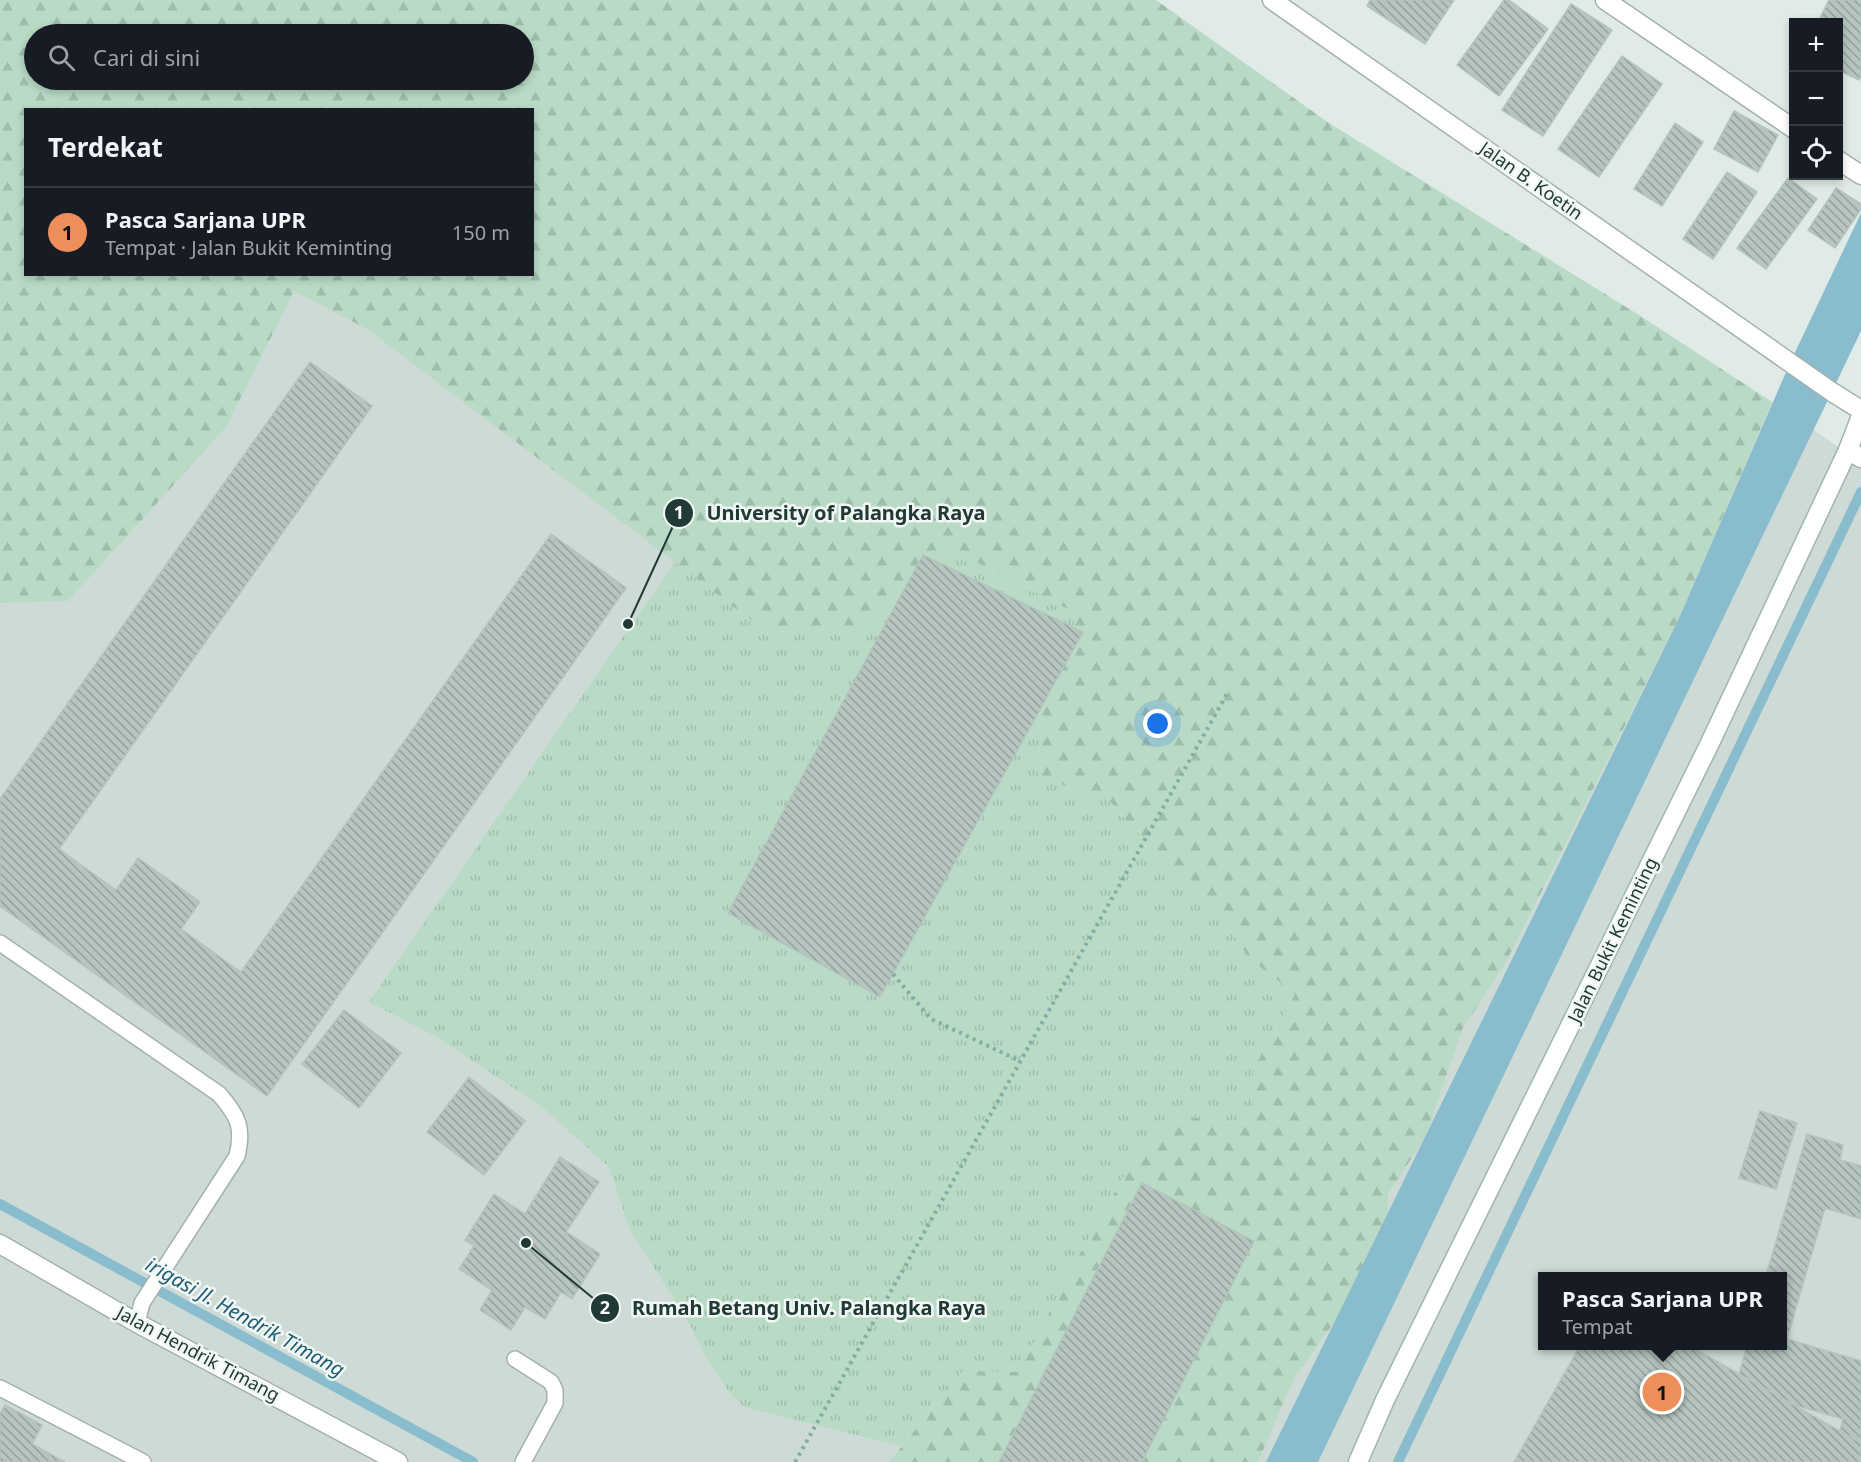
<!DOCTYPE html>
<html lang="id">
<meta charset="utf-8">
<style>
body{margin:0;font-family:"Noto Sans",sans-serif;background:#20242c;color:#f1f3f6}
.controls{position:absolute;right:18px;top:18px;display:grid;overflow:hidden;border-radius:0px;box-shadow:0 3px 9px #0003}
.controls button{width:54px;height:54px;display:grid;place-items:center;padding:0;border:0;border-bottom:2px solid #363941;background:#171b24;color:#f1f3f6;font:30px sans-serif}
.you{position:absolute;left:1158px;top:724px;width:21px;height:21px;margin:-15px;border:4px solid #fff;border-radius:50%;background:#1a73e8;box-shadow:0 0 0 9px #1a73e833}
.badge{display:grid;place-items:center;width:39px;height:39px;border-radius:50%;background:#ed8e5b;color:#111;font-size:20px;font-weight:700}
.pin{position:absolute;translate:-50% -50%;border:3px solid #fff;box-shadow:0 2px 6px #0006}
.popup{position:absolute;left:1538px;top:1272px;width:249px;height:78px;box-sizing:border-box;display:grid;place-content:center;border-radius:0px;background:#171b24;filter:drop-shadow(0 2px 4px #0005);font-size:20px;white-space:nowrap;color:#9ea1a6}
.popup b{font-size:22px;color:#f1f3f6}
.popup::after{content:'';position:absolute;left:50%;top:100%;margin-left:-12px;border:12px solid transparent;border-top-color:#171b24}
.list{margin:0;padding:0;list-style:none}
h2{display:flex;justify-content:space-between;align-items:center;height:78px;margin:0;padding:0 24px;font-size:26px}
h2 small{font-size:20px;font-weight:400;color:#9ea1a6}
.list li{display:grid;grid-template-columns:39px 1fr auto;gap:18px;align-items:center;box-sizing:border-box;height:90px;padding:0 24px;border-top:2px solid #363941}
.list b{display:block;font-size:22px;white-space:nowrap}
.list p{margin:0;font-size:20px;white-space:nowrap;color:#9ea1a6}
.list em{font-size:20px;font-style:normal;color:#9ea1a6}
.icon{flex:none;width:33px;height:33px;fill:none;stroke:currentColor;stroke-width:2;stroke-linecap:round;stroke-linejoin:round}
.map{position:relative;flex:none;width:1861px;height:1462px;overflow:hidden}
.search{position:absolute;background:#171b24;box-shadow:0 3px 9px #0003;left:24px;top:24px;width:510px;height:66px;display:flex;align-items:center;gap:15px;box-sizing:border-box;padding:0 21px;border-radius:33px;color:#9ea1a6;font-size:22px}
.panel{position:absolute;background:#171b24;box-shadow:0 3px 9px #0003;left:24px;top:108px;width:510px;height:168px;border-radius:0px}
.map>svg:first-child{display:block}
.built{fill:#cedad6;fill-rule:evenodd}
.grass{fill:url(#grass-tufts)}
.forest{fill:url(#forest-firs);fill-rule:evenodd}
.water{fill:#89bdce}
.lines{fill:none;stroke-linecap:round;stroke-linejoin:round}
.stream{stroke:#89bdce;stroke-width:10}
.building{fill:url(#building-back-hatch);stroke:#b3c4be;stroke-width:1.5}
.lane-casing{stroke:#a3b2ae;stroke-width:18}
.street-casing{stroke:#a3b2ae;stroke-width:21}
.secondary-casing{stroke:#9fb6b0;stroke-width:21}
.path{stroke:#81ada4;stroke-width:4;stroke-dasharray:3 4.5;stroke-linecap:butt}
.lane{stroke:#fff;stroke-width:15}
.street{stroke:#fff;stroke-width:18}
.secondary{stroke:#fff;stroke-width:18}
.labels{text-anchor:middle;stroke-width:5;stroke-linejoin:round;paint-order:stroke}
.street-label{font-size:18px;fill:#213a36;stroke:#f0f7f4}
.water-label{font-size:20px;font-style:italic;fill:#1e5d74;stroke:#f0f7f4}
.leader{fill:none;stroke:#213a36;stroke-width:2}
.callout-dot{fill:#213a36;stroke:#f0f7f4;stroke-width:2}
.mark-label{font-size:18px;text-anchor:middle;font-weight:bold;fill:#fff}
.callout-label{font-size:20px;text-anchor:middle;font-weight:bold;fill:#213a36;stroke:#f0f7f4;stroke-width:5;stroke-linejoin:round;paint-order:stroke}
</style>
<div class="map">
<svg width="1861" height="1462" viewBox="0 0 1861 1462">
<defs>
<pattern id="grass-tufts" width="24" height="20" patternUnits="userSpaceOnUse" patternTransform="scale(1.5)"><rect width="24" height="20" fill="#b9dbc6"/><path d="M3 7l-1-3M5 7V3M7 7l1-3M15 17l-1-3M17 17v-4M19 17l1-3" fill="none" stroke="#9fbdab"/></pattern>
<pattern id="forest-firs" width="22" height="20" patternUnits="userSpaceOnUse" patternTransform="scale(1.5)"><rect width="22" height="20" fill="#b9dbc6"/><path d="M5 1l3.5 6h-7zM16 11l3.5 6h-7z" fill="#9fbdab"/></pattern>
<pattern id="building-back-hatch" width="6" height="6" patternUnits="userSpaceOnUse" patternTransform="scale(1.5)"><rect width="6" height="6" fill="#b6c5c0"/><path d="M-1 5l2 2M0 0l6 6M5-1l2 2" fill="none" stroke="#94a19d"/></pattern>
</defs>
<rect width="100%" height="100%" fill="#e0ebe7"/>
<path class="built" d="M 0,0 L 34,34 L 34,80 L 26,110 L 26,274 L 532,274 L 1578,787 L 1772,402 L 1861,462 L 1861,1462 L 0,1462 ZM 1542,1276 L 1782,1276 L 1782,1346 L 1542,1346 Z"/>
<path class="grass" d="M 950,549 L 1079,614 L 1044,689 L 1038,777 L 1108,799 L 1181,883 L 1217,911 L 1250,959 L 1295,994 L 1257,1062 L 1258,1126 L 1175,1115 L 1127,1171 L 1074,1264 L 1019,1372 L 963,1372 L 901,1446 L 744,1407 L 728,1391 L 705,1356 L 690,1325 L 630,1230 L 609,1167 L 542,1107 L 435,1036 L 369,1002 L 675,562 L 767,632 L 859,630 Z"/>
<path class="forest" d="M 0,0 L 1156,0 L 1329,123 L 1639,315 L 1772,402 L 1680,616 L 1506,962 L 1462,1030 L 1425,1138 L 1388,1194 L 1388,1213 L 1362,1284 L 1294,1378 L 1258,1462 L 889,1462 L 963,1371 L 1019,1372 L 1074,1264 L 1127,1171 L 1175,1115 L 1258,1126 L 1249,1086 L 1257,1062 L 1295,994 L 1250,959 L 1217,911 L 1181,883 L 1108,799 L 1038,777 L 1044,689 L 1078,614 L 950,549 L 859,630 L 767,632 L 367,329 L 294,291 L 226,427 L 68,601 L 0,603 ZM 34,34 L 524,34 L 524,80 L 34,80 ZM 26,110 L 532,110 L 532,274 L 26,274 Z"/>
<path class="water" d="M 1861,213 L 1861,331 L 1318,1462 L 1266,1462 L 1680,616 L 1790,363 Z"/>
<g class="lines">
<g class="stream">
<path d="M 0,1204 L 473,1462"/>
<path d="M 1398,1462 L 1861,492"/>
</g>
</g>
<g class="building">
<path d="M 1370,0 L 1454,0 L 1425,44 L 1367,6 Z"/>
<path d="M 1504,0 L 1509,0 L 1548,29 L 1499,96 L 1457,65 Z"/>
<path d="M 1829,0 L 1861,0 L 1861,76 L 1859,80 L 1838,70 L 1838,22 L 1818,22 Z"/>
<path d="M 1571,4 L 1612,30 L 1543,136 L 1502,110 Z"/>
<path d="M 1622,56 L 1662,84 L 1599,177 L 1558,149 Z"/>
<path d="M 1734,111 L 1778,135 L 1758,172 L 1714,149 Z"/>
<path d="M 1675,123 L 1703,142 L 1662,206 L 1634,189 Z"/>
<path d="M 1727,172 L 1757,192 L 1713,259 L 1683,239 Z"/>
<path d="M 1788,178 L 1817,199 L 1766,269 L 1737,248 Z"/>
<path d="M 1836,188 L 1861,204 L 1861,209 L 1835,248 L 1808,230 Z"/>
<path d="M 310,362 L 372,406 L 59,849 L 116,890 L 138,858 L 200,902 L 181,929 L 241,972 L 551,534 L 626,588 L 267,1096 L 0,906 L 0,799 Z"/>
<path d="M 923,555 L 1083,632 L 880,997 L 728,913 Z"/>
<path d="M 344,1010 L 401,1053 L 359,1108 L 302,1064 Z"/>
<path d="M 469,1077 L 525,1121 L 484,1175 L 427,1132 Z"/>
<path d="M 1760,1111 L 1797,1123 L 1776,1189 L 1739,1178 Z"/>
<path d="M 1807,1134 L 1843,1145 L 1840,1160 L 1861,1166 L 1861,1219 L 1825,1208 L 1787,1339 L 1861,1361 L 1861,1442 L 1839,1435 L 1843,1419 L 1735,1388 L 1747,1346 L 1782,1346 L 1782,1276 L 1766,1276 Z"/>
<path d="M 560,1157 L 599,1182 L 566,1232 L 600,1254 L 572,1299 L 561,1292 L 545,1319 L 525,1307 L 511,1330 L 480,1310 L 492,1290 L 459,1269 L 474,1246 L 465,1240 L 494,1194 L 525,1214 Z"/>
<path d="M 1142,1183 L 1254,1241 L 1142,1462 L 999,1462 Z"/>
<path d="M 1580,1346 L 1690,1346 L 1861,1443 L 1861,1462 L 1514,1462 Z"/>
<path d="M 5,1405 L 42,1425 L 32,1444 L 65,1462 L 0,1462 L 0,1414 Z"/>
</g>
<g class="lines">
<g class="lane-casing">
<g id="lane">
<path d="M 0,943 L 219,1094 C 238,1116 244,1127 237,1156 L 142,1303 L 137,1323"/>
<path d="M 515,1359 L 551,1382 L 555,1390 L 555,1403 L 523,1462"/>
<path d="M 0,1388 L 143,1462"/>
</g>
</g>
<g class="street-casing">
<g id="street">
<path d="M 1272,0 L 1832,392 L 1861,410"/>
<path d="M 1605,0 L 1794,129"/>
<path d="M 1838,160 L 1861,175"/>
<path d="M 1848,450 L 1861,458"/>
<path d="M 0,1244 L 137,1323 L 398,1462"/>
</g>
</g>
<g class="secondary-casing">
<path id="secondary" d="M 1358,1462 L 1385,1400 L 1709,745 L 1848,450 L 1861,416"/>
</g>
<g class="path">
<path d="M 893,974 L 931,1019 L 1020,1061"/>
<path d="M 795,1462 L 1228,692"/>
</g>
<use href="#lane" class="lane"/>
<use href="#street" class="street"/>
<use href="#secondary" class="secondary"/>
</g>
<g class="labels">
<g class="street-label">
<text transform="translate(1531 181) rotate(35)" y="6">Jalan B. Koetin</text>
<text transform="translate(1613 940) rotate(-64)" y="6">Jalan Bukit Keminting</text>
<text transform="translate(198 1354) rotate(28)" y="6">Jalan Hendrik Timang</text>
</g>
<g class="water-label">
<text transform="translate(245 1317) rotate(29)" y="7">irigasi Jl. Hendrik Timang</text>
</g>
</g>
<path class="leader" d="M628 624L679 513M526 1243L605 1308"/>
<g class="callout-dot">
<circle cx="628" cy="624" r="6"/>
<circle cx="526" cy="1243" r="6"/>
<circle cx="679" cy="513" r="15"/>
<circle cx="605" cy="1308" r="15"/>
</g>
<g class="mark-label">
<text x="679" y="519">1</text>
<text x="605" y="1314">2</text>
</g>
<g class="callout-label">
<text x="846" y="520">University of Palangka Raya</text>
<text x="809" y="1315">Rumah Betang Univ. Palangka Raya</text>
</g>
</svg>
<div class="controls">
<button>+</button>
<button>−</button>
<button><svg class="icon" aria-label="locate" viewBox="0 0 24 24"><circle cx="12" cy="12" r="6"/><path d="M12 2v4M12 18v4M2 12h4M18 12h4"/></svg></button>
</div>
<div class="you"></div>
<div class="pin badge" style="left:1662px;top:1392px">1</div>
<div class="popup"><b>Pasca Sarjana UPR</b>Tempat</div>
<div class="search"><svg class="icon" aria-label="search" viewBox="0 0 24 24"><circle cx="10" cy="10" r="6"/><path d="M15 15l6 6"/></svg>Cari di sini</div>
<section class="panel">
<h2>Terdekat<small></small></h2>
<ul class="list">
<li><span class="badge">1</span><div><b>Pasca Sarjana UPR</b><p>Tempat · Jalan Bukit Keminting</p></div><em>150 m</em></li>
</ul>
</section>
</div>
